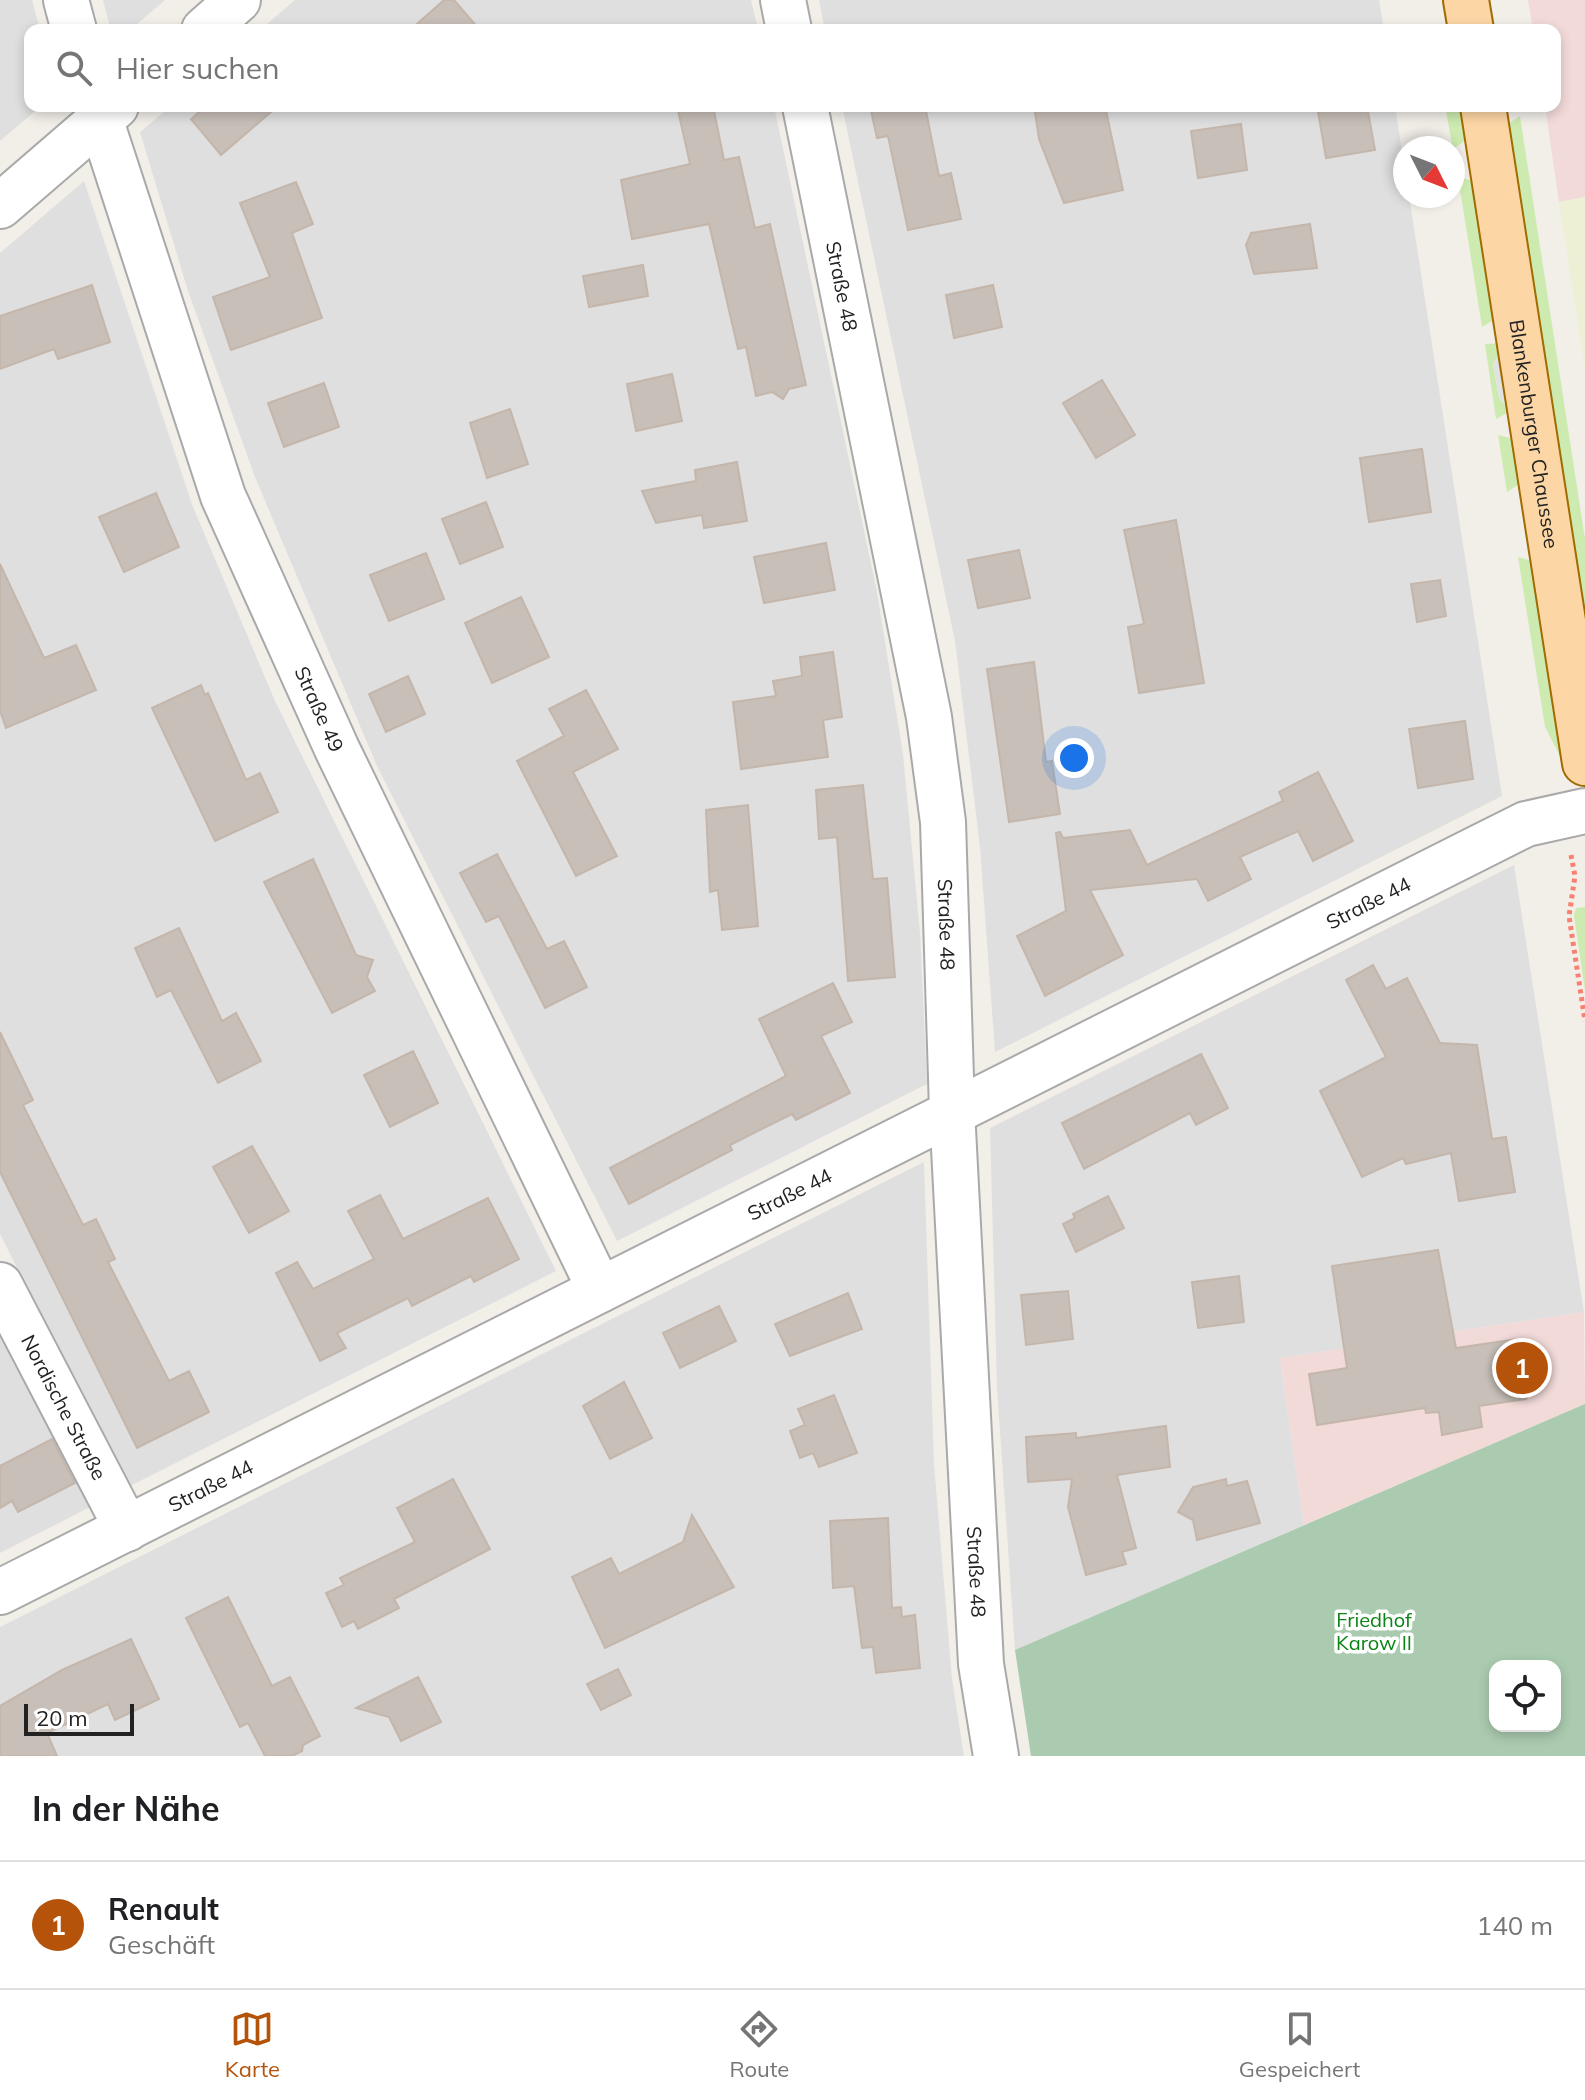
<!DOCTYPE html>
<html lang="de">
<meta charset="utf-8">
<style>
body{margin:0;font-family:Mulish,sans-serif;background:#f2f2f2;color:#202124}
.controls{position:absolute;right:24px;bottom:24px;display:grid;overflow:hidden;border-radius:16px;box-shadow:0 4px 12px #0003}
.controls button{width:72px;height:72px;display:grid;place-items:center;padding:0;border:0;border-bottom:2px solid #e0e0e0;background:#fff;color:#202124;font:40px sans-serif}
.compass{position:absolute;left:1393px;top:136px;width:72px;height:72px;border-radius:50%;background:#fff;box-shadow:0 4px 12px #0003;rotate:132deg}
.scale{position:absolute;left:24px;bottom:20px;width:110px;box-sizing:border-box;padding-left:8px;border:4px solid #222;border-top:0;font-size:22px;line-height:28px;white-space:nowrap;color:#222;-webkit-text-stroke:6px #fff;paint-order:stroke}
.you{position:absolute;left:1074px;top:758px;width:28px;height:28px;margin:-20px;border:6px solid #fff;border-radius:50%;background:#1a73e8;box-shadow:0 0 0 12px #1a73e833}
.badge{display:grid;place-items:center;width:52px;height:52px;border-radius:50%;background:#b45309;color:#fff;font-size:26px;font-weight:700}
.pin{position:absolute;translate:-50% -50%;border:4px solid #fff;box-shadow:0 2px 8px #0006}
.list{margin:0;padding:0;list-style:none}
h2{display:flex;justify-content:space-between;align-items:center;height:104px;margin:0;padding:0 32px;font-size:34px}
h2 small{font-size:26px;font-weight:400;color:#757577}
.list li{display:grid;grid-template-columns:52px 1fr auto;gap:24px;align-items:center;box-sizing:border-box;height:128px;padding:0 32px;border-top:2px solid #e0e0e0}
.list b{display:block;font-size:30px;white-space:nowrap}
.list p{margin:0;font-size:26px;white-space:nowrap;color:#757577}
.list em{font-size:26px;font-style:normal;color:#757577}
.icon{flex:none;width:44px;height:44px;fill:none;stroke:currentColor;stroke-width:2;stroke-linecap:round;stroke-linejoin:round}
.map{position:relative;flex:none;width:1585px;height:1756px;overflow:hidden}
.search{position:absolute;background:#fff;box-shadow:0 4px 12px #0003;left:24px;right:24px;top:24px;height:88px;display:flex;align-items:center;gap:20px;box-sizing:border-box;padding:0 28px;border-radius:16px;color:#757577;font-size:30px}
.sheet{height:232px;background:#fff}
nav{display:flex;justify-content:space-around;align-items:center;box-sizing:border-box;height:112px;border-top:2px solid #e0e0e0;background:#fff;font-size:22px;color:#757577}
nav a{display:grid;justify-items:center;gap:4px}
nav .on{color:#b45309}
.map>svg:first-child{display:block}
.residential{fill:#e0dfdf}
.commercial{fill:#f2dad9}
.farmland{fill:#eef0d5}
.grass{fill:#cdebb0}
.cemetery{fill:#aacbaf;fill-rule:evenodd}
.parking{fill:#e2e2e2}
.building{fill:#c7bfb8;stroke:#c4b6ab;stroke-width:2}
.lines{fill:none;stroke-linecap:round;stroke-linejoin:round}
.minor-casing{stroke:#a9a9a9;stroke-width:48}
.major-casing{stroke:#a06b00;stroke-width:48}
.path{stroke:#fa8072;stroke-width:5;stroke-dasharray:4 4;stroke-linecap:butt}
.minor{stroke:#fff;stroke-width:44}
.major{stroke:#fcd6a4;stroke-width:44}
.labels{text-anchor:middle;stroke-width:7;stroke-linejoin:round;paint-order:stroke}
.street-label{font-size:20px;fill:#222;stroke:#fff}
.park-label{font-size:20px;fill:#0c8416;stroke:#fff}
</style>
<div class="map">
<svg width="1585" height="1756" viewBox="0 0 1585 1756">
<rect width="100%" height="100%" fill="#f2efe9"/>
<g class="residential">
<path d="M 0,0 L 32,0 L 40,30 L 30,30 L 30,106 L 41,106 L 0,141 Z"/>
<path d="M 103,0 L 165,0 L 130,30 L 111,30 Z"/>
<path d="M 295,0 L 751,0 L 758,30 L 260,30 Z"/>
<path d="M 819,0 L 1379,0 L 1384,30 L 825,30 Z"/>
<path d="M 171,106 L 774,106 L 877,592 L 903,754 L 920,933 L 927,1084 L 617,1241 L 377,766 L 255,477 L 188,291 L 140,132 Z"/>
<path d="M 842,106 L 1395,106 L 1405,169 L 1405,196 L 1409,196 L 1502,796 L 995,1052 L 980,847 L 955,641 Z"/>
<path d="M 84,181 L 193,507 L 275,701 L 556,1271 L 128,1487 L 0,1234 L 0,253 Z"/>
<path d="M 1514,865 L 1584,1312 L 1280,1358 L 1304,1525 L 1015,1650 L 997,1388 L 990,1128 Z"/>
<path d="M 924,1162 L 934,1464 L 952,1679 L 964,1756 L 0,1756 L 0,1627 Z"/>
<path d="M 0,1318 L 94,1505 L 0,1553 Z"/>
</g>
<g class="commercial">
<path d="M 1528,0 L 1585,0 L 1585,197 L 1559,202 L 1545,106 L 1555,106 L 1555,30 L 1533,30 Z"/>
<path d="M 1584,1312 L 1585,1404 L 1304,1525 L 1280,1358 Z"/>
</g>
<path class="farmland" d="M 1585,197 L 1585,369 L 1559,202 Z"/>
<g class="grass">
<path d="M 1445,106 L 1464,106 L 1469,138 L 1453,149 Z"/>
<path d="M 1520,116 L 1585,539 L 1585,632 L 1506,125 Z"/>
<path d="M 1458,177 L 1478,182 L 1497,318 L 1482,327 Z"/>
<path d="M 1502,343 L 1503,349 L 1493,363 L 1499,398 L 1511,411 L 1496,419 L 1485,344 Z"/>
<path d="M 1498,435 L 1519,440 L 1524,481 L 1507,492 Z"/>
<path d="M 1518,557 L 1536,562 L 1563,762 L 1545,727 Z"/>
<path d="M 1585,907 L 1585,991 L 1574,915 L 1576,908 Z"/>
</g>
<path class="cemetery" d="M 1585,1404 L 1585,1756 L 1031,1756 L 1015,1650 ZM 1495,1666 L 1555,1666 L 1555,1726 L 1495,1726 Z"/>
<path class="parking" d="M 1503,350 L 1511,408 L 1499,398 L 1493,363 Z"/>
<g class="building">
<path d="M 444,0 L 454,0 L 480,30 L 410,30 Z"/>
<path d="M 206,106 L 278,106 L 221,155 L 191,119 Z"/>
<path d="M 677,106 L 713,106 L 724,160 L 739,157 L 755,228 L 770,224 L 806,385 L 789,389 L 783,399 L 772,392 L 756,396 L 746,347 L 738,349 L 709,224 L 632,239 L 621,180 L 690,164 Z"/>
<path d="M 870,106 L 925,106 L 939,176 L 951,173 L 961,219 L 908,230 L 888,136 L 877,138 Z"/>
<path d="M 1034,106 L 1105,106 L 1123,190 L 1064,203 L 1039,139 Z"/>
<path d="M 1317,106 L 1367,106 L 1375,150 L 1326,158 Z"/>
<path d="M 1241,124 L 1247,170 L 1198,178 L 1191,131 Z"/>
<path d="M 296,182 L 313,224 L 292,233 L 322,318 L 231,350 L 213,297 L 270,277 L 240,203 Z"/>
<path d="M 1310,224 L 1317,268 L 1254,274 L 1246,245 L 1251,233 Z"/>
<path d="M 643,265 L 648,296 L 589,307 L 583,276 Z"/>
<path d="M 92,285 L 110,342 L 58,359 L 54,349 L 0,369 L 0,316 Z"/>
<path d="M 993,285 L 1002,327 L 954,338 L 946,295 Z"/>
<path d="M 672,374 L 682,421 L 636,431 L 627,384 Z"/>
<path d="M 1102,380 L 1135,435 L 1096,458 L 1063,403 Z"/>
<path d="M 324,383 L 339,427 L 284,447 L 268,403 Z"/>
<path d="M 510,409 L 528,464 L 487,478 L 470,423 Z"/>
<path d="M 1422,449 L 1431,512 L 1369,522 L 1360,458 Z"/>
<path d="M 737,462 L 747,521 L 704,528 L 702,515 L 656,523 L 642,491 L 696,481 L 695,470 Z"/>
<path d="M 156,493 L 179,547 L 124,572 L 99,517 Z"/>
<path d="M 486,502 L 503,547 L 460,564 L 442,519 Z"/>
<path d="M 1176,520 L 1204,683 L 1139,693 L 1128,627 L 1144,624 L 1124,530 Z"/>
<path d="M 826,543 L 835,590 L 764,603 L 754,557 Z"/>
<path d="M 1019,550 L 1030,598 L 978,608 L 968,560 Z"/>
<path d="M 426,553 L 444,599 L 389,621 L 370,575 Z"/>
<path d="M 0,564 L 44,658 L 76,645 L 96,690 L 6,728 L 0,711 Z"/>
<path d="M 1440,580 L 1446,616 L 1417,622 L 1411,584 Z"/>
<path d="M 521,597 L 549,657 L 492,683 L 465,623 Z"/>
<path d="M 833,652 L 842,717 L 823,720 L 828,757 L 741,769 L 733,702 L 776,696 L 773,681 L 802,676 L 800,657 Z"/>
<path d="M 1034,662 L 1046,762 L 1052,761 L 1060,814 L 1009,822 L 987,669 Z"/>
<path d="M 408,676 L 425,714 L 386,732 L 369,694 Z"/>
<path d="M 201,685 L 205,695 L 208,693 L 246,780 L 260,773 L 278,812 L 215,841 L 152,708 Z"/>
<path d="M 586,690 L 618,749 L 573,772 L 617,856 L 576,876 L 517,761 L 564,736 L 549,709 Z"/>
<path d="M 1465,721 L 1473,779 L 1418,788 L 1409,729 Z"/>
<path d="M 1318,772 L 1353,841 L 1313,861 L 1298,831 L 1240,857 L 1251,879 L 1208,901 L 1197,879 L 1090,890 L 1123,955 L 1045,996 L 1017,936 L 1066,911 L 1056,833 L 1060,832 L 1063,838 L 1130,830 L 1147,865 L 1283,801 L 1279,792 Z"/>
<path d="M 863,785 L 873,879 L 887,878 L 895,977 L 848,981 L 837,837 L 819,839 L 816,790 Z"/>
<path d="M 748,805 L 758,926 L 722,930 L 718,890 L 710,892 L 706,810 Z"/>
<path d="M 497,854 L 547,949 L 564,941 L 587,987 L 545,1008 L 499,916 L 486,922 L 460,873 Z"/>
<path d="M 313,859 L 356,955 L 373,960 L 367,977 L 375,991 L 332,1013 L 264,882 Z"/>
<path d="M 179,928 L 222,1021 L 236,1013 L 261,1061 L 218,1083 L 171,990 L 157,997 L 135,948 Z"/>
<path d="M 1373,965 L 1386,989 L 1407,978 L 1440,1043 L 1477,1045 L 1492,1139 L 1506,1137 L 1515,1192 L 1459,1201 L 1451,1153 L 1406,1164 L 1403,1158 L 1362,1177 L 1320,1091 L 1386,1057 L 1346,980 Z"/>
<path d="M 833,983 L 852,1022 L 821,1036 L 850,1093 L 796,1120 L 792,1114 L 730,1145 L 732,1150 L 629,1204 L 610,1168 L 786,1076 L 759,1019 Z"/>
<path d="M 0,1032 L 33,1100 L 23,1105 L 83,1225 L 96,1219 L 115,1259 L 108,1262 L 169,1381 L 189,1371 L 209,1412 L 137,1448 L 0,1172 Z"/>
<path d="M 413,1051 L 438,1103 L 390,1127 L 364,1075 Z"/>
<path d="M 1201,1054 L 1228,1108 L 1196,1125 L 1190,1113 L 1084,1169 L 1062,1123 Z"/>
<path d="M 252,1146 L 289,1211 L 249,1233 L 213,1167 Z"/>
<path d="M 380,1195 L 403,1239 L 488,1198 L 519,1259 L 474,1282 L 471,1276 L 412,1306 L 408,1298 L 337,1333 L 346,1348 L 320,1361 L 276,1273 L 297,1262 L 313,1289 L 374,1259 L 348,1211 Z"/>
<path d="M 1108,1196 L 1124,1228 L 1076,1252 L 1063,1224 L 1075,1218 L 1073,1214 Z"/>
<path d="M 1438,1250 L 1456,1348 L 1517,1339 L 1528,1350 L 1535,1386 L 1526,1399 L 1479,1406 L 1482,1427 L 1442,1435 L 1439,1412 L 1426,1413 L 1425,1408 L 1317,1425 L 1309,1374 L 1347,1368 L 1332,1266 Z"/>
<path d="M 1239,1276 L 1244,1322 L 1198,1328 L 1192,1282 Z"/>
<path d="M 1068,1291 L 1073,1339 L 1026,1345 L 1021,1295 Z"/>
<path d="M 848,1293 L 862,1329 L 790,1356 L 775,1324 Z"/>
<path d="M 719,1306 L 736,1341 L 680,1368 L 663,1333 Z"/>
<path d="M 624,1382 L 652,1438 L 610,1459 L 583,1406 Z"/>
<path d="M 834,1395 L 857,1453 L 819,1467 L 813,1453 L 800,1458 L 790,1431 L 805,1425 L 798,1409 Z"/>
<path d="M 1166,1426 L 1170,1467 L 1117,1475 L 1136,1548 L 1122,1552 L 1126,1564 L 1086,1575 L 1068,1507 L 1072,1479 L 1028,1482 L 1026,1437 L 1076,1433 L 1076,1438 Z"/>
<path d="M 52,1439 L 75,1483 L 18,1512 L 12,1501 L 0,1508 L 0,1466 Z"/>
<path d="M 453,1479 L 490,1549 L 394,1599 L 399,1608 L 358,1629 L 354,1621 L 342,1627 L 326,1593 L 344,1585 L 340,1578 L 415,1542 L 397,1508 Z"/>
<path d="M 1226,1479 L 1227,1486 L 1247,1481 L 1260,1523 L 1197,1540 L 1193,1520 L 1178,1512 L 1193,1487 Z"/>
<path d="M 692,1515 L 734,1587 L 605,1648 L 572,1577 L 611,1558 L 619,1574 L 683,1542 Z"/>
<path d="M 888,1518 L 892,1608 L 901,1607 L 902,1617 L 915,1615 L 920,1668 L 876,1673 L 873,1647 L 862,1648 L 854,1586 L 833,1588 L 830,1521 Z"/>
<path d="M 228,1597 L 272,1686 L 290,1677 L 320,1736 L 303,1745 L 302,1751 L 292,1756 L 265,1756 L 248,1723 L 240,1727 L 186,1618 Z"/>
<path d="M 131,1639 L 159,1699 L 115,1720 L 108,1704 L 47,1733 L 57,1756 L 0,1756 L 0,1706 L 62,1670 Z"/>
<path d="M 618,1669 L 631,1695 L 601,1710 L 587,1684 Z"/>
<path d="M 418,1677 L 441,1722 L 401,1741 L 389,1717 L 356,1708 Z"/>
</g>
<g class="lines">
<g class="minor-casing">
<g id="minor">
<path d="M 66,0 L 74,30"/>
<path d="M 783,0 L 789,30"/>
<path d="M 204,30 L 238,0"/>
<path id="s1" d="M 96,106 L 223,496 L 337,749 L 600,1290"/>
<path id="s2" d="M 805,106 L 929,717 L 943,822 L 952,1110 L 981,1664 L 996,1756"/>
<path d="M 0,206 L 116,106"/>
<path id="s3" d="M 0,1285 L 127,1529"/>
<path id="s4" d="M 0,1592 L 1478,848 L 1526,824 L 1585,811"/>
</g>
</g>
<g class="major-casing">
<g id="major">
<path d="M 1466,0 L 1471,30"/>
<path id="s5" d="M 1483,106 L 1585,763"/>
</g>
</g>
<path class="path" d="M 1571,855 L 1575,876 L 1569,916 L 1585,1021"/>
<use href="#minor" class="minor"/>
<use href="#major" class="major"/>
</g>
<g class="labels">
<g class="street-label">
<text dy="7" stroke="none"><textPath href="#s2" startOffset="184">Straße 48</textPath></text>
<text dy="7" stroke="none"><textPath href="#s5" startOffset="332">Blankenburger Chaussee</textPath></text>
<text dy="7" stroke="none"><textPath href="#s1" startOffset="644">Straße 49</textPath></text>
<text dy="7" stroke="none"><textPath href="#s4" startOffset="1532">Straße 44</textPath></text>
<text dy="7" stroke="none"><textPath href="#s2" startOffset="832">Straße 48</textPath></text>
<text dy="7" stroke="none"><textPath href="#s4" startOffset="884">Straße 44</textPath></text>
<text dy="7" stroke="none"><textPath href="#s3" startOffset="138">Nordische Straße</textPath></text>
<text dy="7" stroke="none"><textPath href="#s4" startOffset="236">Straße 44</textPath></text>
<text dy="7" stroke="none"><textPath href="#s2" startOffset="1480">Straße 48</textPath></text>
</g>
<g class="park-label">
<text x="1374" y="1627">Friedhof<tspan x="1374" dy="23">Karow II</tspan></text>
</g>
</g>
</svg>
<div class="controls">
<button><svg class="icon" aria-label="locate" viewBox="0 0 24 24"><circle cx="12" cy="12" r="6"/><path d="M12 2v4M12 18v4M2 12h4M18 12h4"/></svg></button>
</div>
<svg class="compass" viewBox="-18 -18 36 36"><path d="M0-13l5 13h-10z" fill="#e53935"/><path d="M0 13l5-13h-10z" fill="#757577"/></svg>
<div class="scale">20 m</div>
<div class="you"></div>
<div class="pin badge" style="left:1522px;top:1368px">1</div>
<div class="search"><svg class="icon" aria-label="search" viewBox="0 0 24 24"><circle cx="10" cy="10" r="6"/><path d="M15 15l6 6"/></svg>Hier suchen</div>
</div>
<section class="sheet">
<h2>In der Nähe<small></small></h2>
<ul class="list">
<li><span class="badge">1</span><div><b>Renault</b><p>Geschäft</p></div><em>140 m</em></li>
</ul>
</section>
<nav>
<a class="on"><svg class="icon" aria-label="map" viewBox="0 0 24 24"><path d="M3 6l6-2 6 2 6-2v14l-6 2-6-2-6 2zM9 4v14M15 6v14"/></svg>Karte</a>
<a><svg class="icon" aria-label="directions" viewBox="0 0 24 24"><path d="M12 3l9 9-9 9-9-9zM9 14v-3h6M13 9l2 2-2 2"/></svg>Route</a>
<a><svg class="icon" aria-label="saved" viewBox="0 0 24 24"><path d="M7 4h10v16l-5-4-5 4z"/></svg>Gespeichert</a>
</nav>
